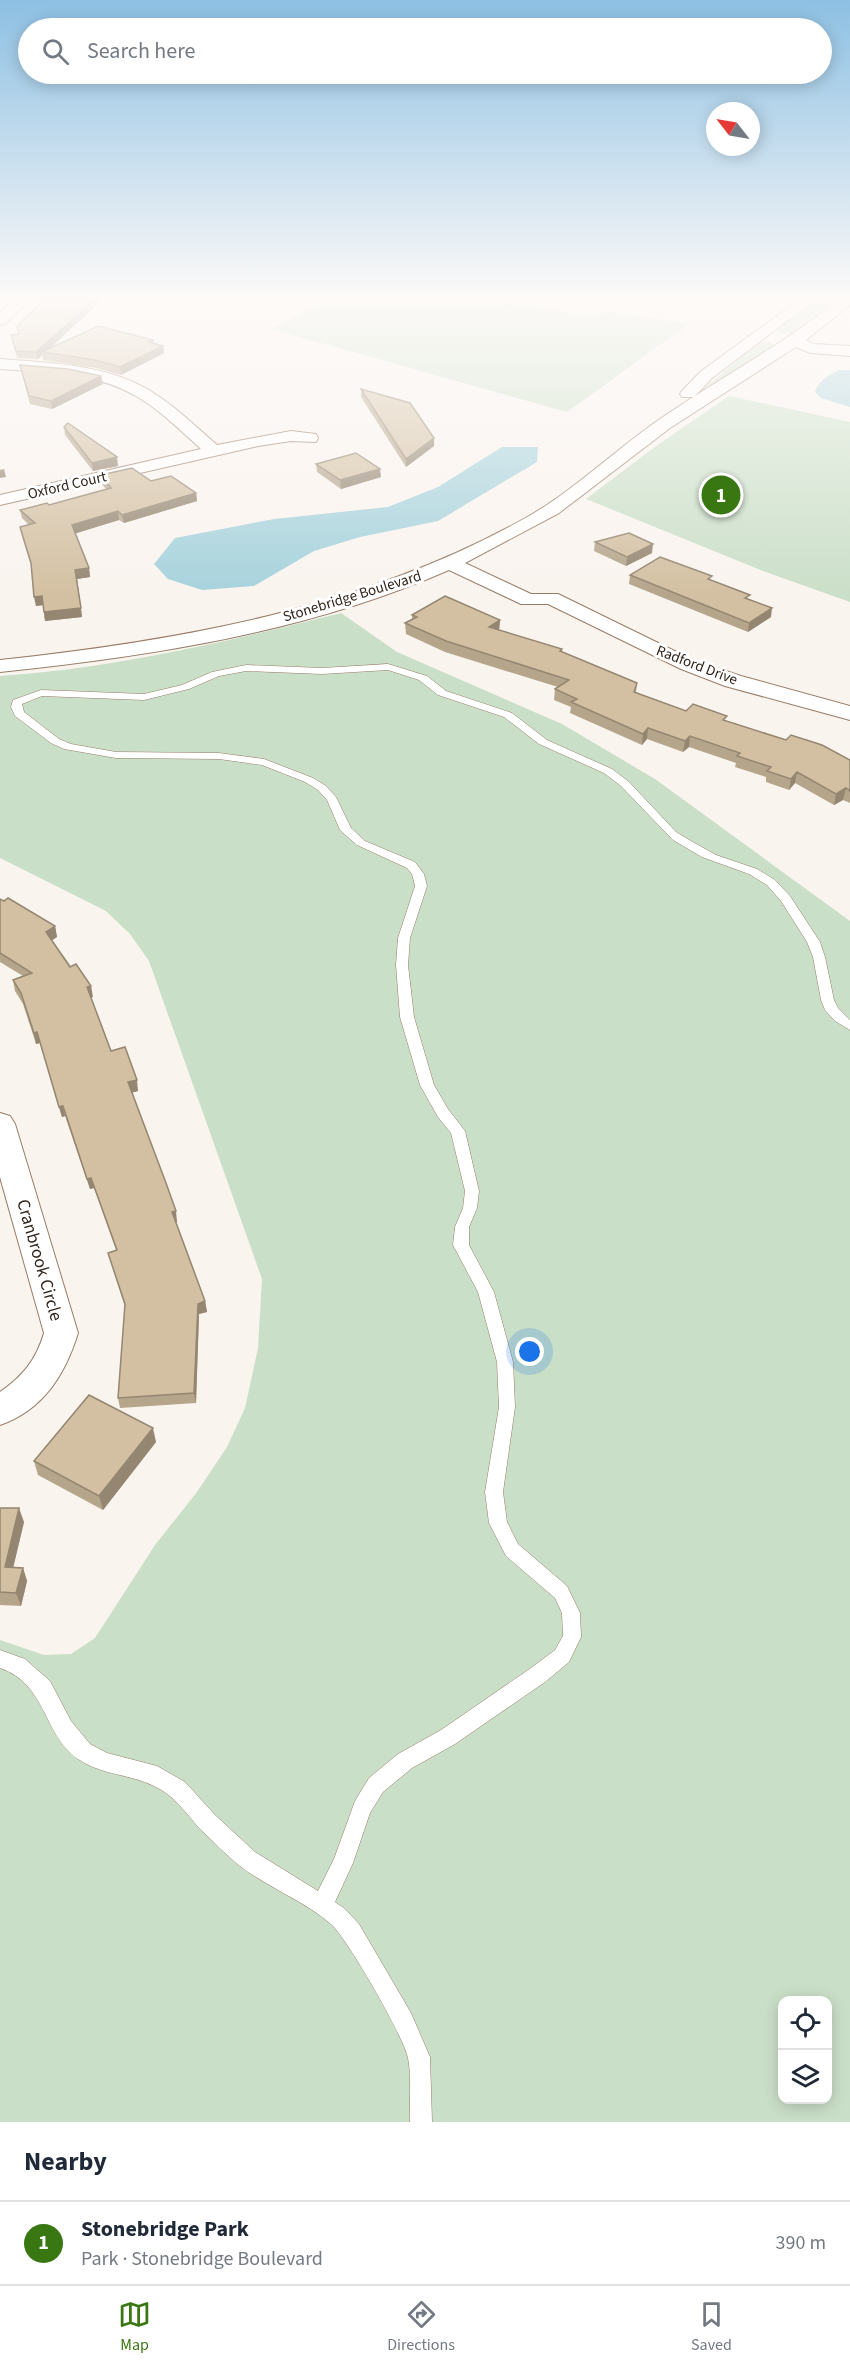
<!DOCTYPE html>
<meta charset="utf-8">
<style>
body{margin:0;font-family:"Source Sans 3",sans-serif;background:#f2f2f3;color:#1f2937}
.controls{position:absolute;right:18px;bottom:18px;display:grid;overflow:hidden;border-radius:12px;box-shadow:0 3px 15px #0003}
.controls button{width:54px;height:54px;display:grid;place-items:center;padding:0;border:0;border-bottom:2px solid #e0e1e3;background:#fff;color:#1f2937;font:30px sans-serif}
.compass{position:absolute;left:706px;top:102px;width:54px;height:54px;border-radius:50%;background:#fff;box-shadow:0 3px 15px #0003;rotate:301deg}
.you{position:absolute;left:530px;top:1352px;width:21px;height:21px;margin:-15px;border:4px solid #fff;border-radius:50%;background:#1a73e8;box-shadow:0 0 0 9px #1a73e833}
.badge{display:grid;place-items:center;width:39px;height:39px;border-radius:50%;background:#387712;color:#fff;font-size:20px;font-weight:700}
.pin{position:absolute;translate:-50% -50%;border:3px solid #fff;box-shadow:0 2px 6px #0006}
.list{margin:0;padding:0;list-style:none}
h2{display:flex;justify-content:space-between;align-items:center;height:78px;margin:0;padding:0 24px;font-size:26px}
h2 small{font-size:20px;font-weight:400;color:#747a83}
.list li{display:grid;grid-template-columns:39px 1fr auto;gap:18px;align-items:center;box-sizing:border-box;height:84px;padding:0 24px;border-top:2px solid #e0e1e3}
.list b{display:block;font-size:22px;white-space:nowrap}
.list p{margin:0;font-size:20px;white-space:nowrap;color:#747a83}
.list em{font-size:20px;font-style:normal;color:#747a83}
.icon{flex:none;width:33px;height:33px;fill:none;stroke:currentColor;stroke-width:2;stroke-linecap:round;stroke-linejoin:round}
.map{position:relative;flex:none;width:850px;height:2122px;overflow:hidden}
.search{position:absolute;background:#fff;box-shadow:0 3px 15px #0003;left:18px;right:18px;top:18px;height:66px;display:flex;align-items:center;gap:15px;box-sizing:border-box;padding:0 21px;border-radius:33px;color:#747a83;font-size:22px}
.sheet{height:162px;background:#fff}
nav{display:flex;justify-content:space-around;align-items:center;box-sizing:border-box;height:84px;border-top:2px solid #e0e1e3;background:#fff;font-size:16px;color:#747a83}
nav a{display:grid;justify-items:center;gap:3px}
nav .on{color:#387712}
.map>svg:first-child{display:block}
.green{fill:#cadfc8;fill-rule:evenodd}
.water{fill:#a6d2dc}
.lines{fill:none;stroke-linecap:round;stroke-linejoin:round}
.lane-casing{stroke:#977c67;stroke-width:1}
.street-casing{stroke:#977c67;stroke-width:2}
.lane{fill:#fff;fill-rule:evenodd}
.street{fill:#fff;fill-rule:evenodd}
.wall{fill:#b5a58b}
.shaded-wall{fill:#948671}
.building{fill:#d3c0a2;stroke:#948671;stroke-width:1.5}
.labels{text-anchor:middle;stroke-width:6;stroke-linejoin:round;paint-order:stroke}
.far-street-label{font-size:15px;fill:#30251c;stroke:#fff}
.street-label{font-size:18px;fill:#30251c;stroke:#fff}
</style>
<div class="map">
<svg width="850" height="2122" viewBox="0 0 850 2122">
<rect width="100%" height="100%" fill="#faf4ef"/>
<g class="green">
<path d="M 329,299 L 516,299 L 572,314 L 614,312 L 689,324 L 567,412 L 271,329 Z"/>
<path d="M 818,299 L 836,299 L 791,333 L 778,332 L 778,330 Z"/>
<path d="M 769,342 L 774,345 L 687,402 L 759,343 Z"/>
<path d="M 729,396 L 850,422 L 850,602 L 763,571 L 586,499 L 656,446 Z"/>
<path d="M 341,613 L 397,652 L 562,724 L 655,779 L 850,921 L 850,2122 L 0,2122 L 0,1640 L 44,1655 L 71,1654 L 95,1638 L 155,1545 L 197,1492 L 227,1447 L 245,1408 L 258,1348 L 262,1279 L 149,961 L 130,934 L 106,911 L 0,858 L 0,676 C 116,668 229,641 341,613 ZM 782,2000 L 828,2000 L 828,2100 L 782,2100 Z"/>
</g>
<g class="water">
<path d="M 839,370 L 850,370 L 850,407 L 821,398 L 815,392 C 817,382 830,374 839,370 Z"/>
<path d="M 502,447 L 538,447 L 537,462 L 438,521 L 360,537 L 314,551 L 254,586 L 202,590 L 168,579 L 154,564 L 175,538 L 274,519 L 388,507 L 438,487 Z"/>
</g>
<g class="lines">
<g class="lane-casing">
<path id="lane" d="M 388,664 L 427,676 L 446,691 L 512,713 L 547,740 L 612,769 L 629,782 L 676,832 L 691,841 L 716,855 L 757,869 L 775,880 L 790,896 L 820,942 L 825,957 L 834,1000 L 838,1008 L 850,1020 L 850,1030 L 835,1021 L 825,1010 L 821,1000 L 813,957 L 807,942 L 781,901 L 767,885 L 749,874 L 702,857 L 673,840 L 621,786 L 604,773 L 539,744 L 504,717 L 438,695 L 419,680 L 388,670 L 322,674 L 246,671 L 219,676 L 189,689 L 144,700 L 42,696 L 22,704 L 24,712 L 59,739 L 71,744 L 116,752 L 219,753 L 264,759 L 313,778 L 326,786 L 336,797 L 351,828 L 365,841 L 415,862 L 424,874 L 427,886 L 410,938 L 408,965 L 414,1017 L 434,1085 L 448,1109 L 465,1131 L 479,1191 L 477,1208 L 469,1227 L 469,1245 L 494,1292 L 513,1362 L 515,1407 L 503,1492 L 507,1522 L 518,1544 L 567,1586 L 580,1613 L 581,1637 L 569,1662 L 545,1682 L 455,1744 L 412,1768 L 383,1792 L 370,1813 L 353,1863 L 335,1902 L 345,1909 L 359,1924 L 411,2013 L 430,2057 L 432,2122 L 410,2122 C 409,2102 412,2078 408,2058 C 404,2037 348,1940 332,1925 C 308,1903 267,1887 240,1866 C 226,1855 213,1841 200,1829 C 186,1813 174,1795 154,1786 C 130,1774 101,1775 78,1759 C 43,1735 47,1684 0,1668 L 0,1650 L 25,1659 L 50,1681 L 71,1721 L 90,1744 L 107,1753 L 157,1766 L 185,1782 L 215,1815 L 255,1852 L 318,1891 L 334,1859 L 355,1801 L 369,1778 L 398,1754 L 441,1730 L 531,1668 L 555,1650 L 563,1636 L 562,1613 L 555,1598 L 506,1556 L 489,1523 L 485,1492 L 499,1407 L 497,1362 L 478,1292 L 453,1245 L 455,1227 L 463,1208 L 465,1191 L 451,1133 L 438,1117 L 420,1085 L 400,1017 L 396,965 L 398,938 L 415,886 L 412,874 L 407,868 L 357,845 L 340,830 L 327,800 L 318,790 L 305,782 L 262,765 L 219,759 L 116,758 L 64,749 L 51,743 L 15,716 L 11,707 L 13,700 L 41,690 L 144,694 L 182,685 L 212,672 L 246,665 L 322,668 Z"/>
</g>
<g class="street-casing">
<g id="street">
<path d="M 15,299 L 30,299 L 5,324 L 0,325 L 0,313 Z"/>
<path d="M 800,299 L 816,299 L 712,378 L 694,397 L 682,397 L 680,394 L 682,391 L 700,372 Z"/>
<path d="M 839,299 L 850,299 L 850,305 L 806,340 L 813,344 L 850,346 L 850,356 L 810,353 L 796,347 L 670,428 L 559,513 L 465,563 L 531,594 L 558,594 L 695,661 L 741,676 L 850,706 L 850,720 L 725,686 L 681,669 L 548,604 L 521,604 L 449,570 C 307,632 153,656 0,672 L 0,660 C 183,640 367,608 529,516 C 576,489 615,450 660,419 C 720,378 783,345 839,299 Z"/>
<path d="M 0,359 C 50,363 104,364 149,390 C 174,405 195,426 217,445 L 291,431 L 316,434 L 318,438 L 316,442 L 291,441 L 258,446 L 0,505 L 0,495 L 201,449 C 180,430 160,410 136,396 C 95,372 46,372 0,369 Z"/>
<path d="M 0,1113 L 10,1116 L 15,1124 L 78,1333 C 65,1375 43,1410 0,1425 L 0,1392 C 23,1376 36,1360 44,1333 L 0,1177 Z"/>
</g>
</g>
<use href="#lane" class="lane"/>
<use href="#street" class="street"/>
</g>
<g class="wall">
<path d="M 45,299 L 103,299 L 48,349 L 153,340 L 154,343 L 164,353 L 121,375 L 96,368 L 43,360 L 42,355 L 38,359 L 17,358 L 11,335 L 18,335 L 17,326 Z"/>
<path d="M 20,365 L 101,376 L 103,384 L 52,409 L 30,404 Z"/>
<path d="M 361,389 L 434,438 L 434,446 L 406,467 L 361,397 Z"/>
<path d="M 64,427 L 118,466 L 93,471 L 65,435 Z"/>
<path d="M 316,464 L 381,477 L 341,489 L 317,472 Z"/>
<path d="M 101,475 L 151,481 L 196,493 L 197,501 L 124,523 L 119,520 L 75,533 L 89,568 L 90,577 L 77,579 L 82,617 L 45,621 L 43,605 L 36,606 L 32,568 L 22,536 L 20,527 L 29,525 L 22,518 L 20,510 L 49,505 L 106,489 L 102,484 Z"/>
<path d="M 595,542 L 652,553 L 626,566 L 594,551 Z"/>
<path d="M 630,575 L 711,580 L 749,600 L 771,617 L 748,632 L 629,584 Z"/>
<path d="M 412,615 L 500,620 L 499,630 L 562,649 L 562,652 L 637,683 L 636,693 L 686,711 L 727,721 L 850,760 L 850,803 L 843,800 L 834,805 L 795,783 L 789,790 L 766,782 L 766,777 L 735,767 L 736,763 L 689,747 L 683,752 L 647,739 L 642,745 L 570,713 L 571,707 L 554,700 L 555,689 L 558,687 L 445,652 L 406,634 L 405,623 L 412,620 Z"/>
<path d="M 0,899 L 55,926 L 57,937 L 52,940 L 93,997 L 91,997 L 111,1051 L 138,1091 L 131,1093 L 177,1222 L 176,1222 L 205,1301 L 207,1312 L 199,1314 L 196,1403 L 120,1408 L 118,1398 L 125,1307 L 111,1263 L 108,1253 L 116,1250 L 94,1188 L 90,1189 L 65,1116 L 62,1117 L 40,1043 L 36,1044 L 23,1004 L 15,991 L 13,980 L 23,976 L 0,962 Z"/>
<path d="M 156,1442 L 103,1510 L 38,1475 L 34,1461 Z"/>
<path d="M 0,1508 L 24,1522 L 13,1568 L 23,1568 L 27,1581 L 21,1606 L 0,1605 Z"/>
</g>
<g class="shaded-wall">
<path d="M 95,299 L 103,299 L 45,353 L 42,352 L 42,355 L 38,359 L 36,352 Z"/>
<path d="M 163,346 L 164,353 L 121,375 L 120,367 Z"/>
<path d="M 101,376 L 103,384 L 52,409 L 51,401 Z"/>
<path d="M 434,438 L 434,446 L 406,467 L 406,459 Z"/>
<path d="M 117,457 L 118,466 L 93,471 L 92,463 Z"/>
<path d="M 4,469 L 6,477 L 0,478 L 0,470 Z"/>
<path d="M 380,469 L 381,477 L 341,489 L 340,480 Z"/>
<path d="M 196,493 L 197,501 L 124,523 L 122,515 Z"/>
<path d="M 118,511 L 119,520 L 74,534 L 72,525 Z"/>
<path d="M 653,544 L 652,553 L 626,566 L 627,557 Z"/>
<path d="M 89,568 L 90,577 L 77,579 L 82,617 L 45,621 L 44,612 L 75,570 Z"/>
<path d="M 42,596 L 44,605 L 36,606 L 34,597 Z"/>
<path d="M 772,608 L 771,617 L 748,632 L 749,623 Z"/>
<path d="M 500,620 L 499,631 L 489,627 Z"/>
<path d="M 648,728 L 647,739 L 642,745 L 643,734 Z"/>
<path d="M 690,736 L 689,747 L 683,752 L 685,741 Z"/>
<path d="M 797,772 L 795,783 L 789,790 L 791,779 Z"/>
<path d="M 846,788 L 843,800 L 834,805 L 836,794 Z"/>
<path d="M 55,926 L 57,937 L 48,943 L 46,932 Z"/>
<path d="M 91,986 L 93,997 L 89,998 L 87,987 Z"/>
<path d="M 37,1032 L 40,1043 L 36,1044 L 34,1033 Z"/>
<path d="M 137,1080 L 138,1091 L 130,1093 L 128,1082 Z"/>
<path d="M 63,1106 L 65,1116 L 62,1117 L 59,1107 Z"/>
<path d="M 91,1178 L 94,1188 L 90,1189 L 87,1179 Z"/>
<path d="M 176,1211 L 177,1222 L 174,1223 L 172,1212 Z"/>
<path d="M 205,1301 L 207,1312 L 199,1314 L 196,1403 L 194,1393 L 198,1304 Z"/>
<path d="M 153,1428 L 156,1442 L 103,1510 L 99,1496 Z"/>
<path d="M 19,1508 L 24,1522 L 10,1581 L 5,1567 Z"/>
<path d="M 23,1568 L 27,1581 L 21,1606 L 16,1593 Z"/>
</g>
<g class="building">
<path d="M 45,299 L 95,299 L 36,352 L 16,351 L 11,335 L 19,334 L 17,326 Z"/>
<path d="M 98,326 L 153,340 L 149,342 L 163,346 L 120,367 L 95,360 L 42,352 Z"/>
<path d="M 20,365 L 68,369 L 101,376 L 51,401 L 29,396 Z"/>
<path d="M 361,389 L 410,403 L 434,438 L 406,459 Z"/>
<path d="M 68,423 L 117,457 L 92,463 L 64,427 Z"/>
<path d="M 356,453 L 380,469 L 340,480 L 316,464 Z"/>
<path d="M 132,468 L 151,481 L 171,476 L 196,493 L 122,515 L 118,511 L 72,525 L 89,568 L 75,570 L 81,608 L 44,612 L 42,596 L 34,597 L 31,563 L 20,527 L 35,523 L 20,510 L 47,503 L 49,505 L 111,488 L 101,475 Z"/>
<path d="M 629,533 L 653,544 L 627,557 L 595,542 Z"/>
<path d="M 660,557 L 712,576 L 708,579 L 750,595 L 745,598 L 772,608 L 749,623 L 630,575 Z"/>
<path d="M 445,596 L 500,620 L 489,627 L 562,649 L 560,651 L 637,683 L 634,692 L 686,711 L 693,704 L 727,716 L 723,720 L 786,740 L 791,735 L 822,745 L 850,760 L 850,791 L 846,788 L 836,794 L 797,772 L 791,779 L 767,771 L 771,767 L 737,756 L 740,753 L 690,736 L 685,741 L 648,728 L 643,734 L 571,702 L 577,699 L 555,689 L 569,680 L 446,641 L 405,623 L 417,617 L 412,615 Z"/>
<path d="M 8,898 L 55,926 L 46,932 L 70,967 L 76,964 L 91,986 L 87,987 L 111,1051 L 125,1047 L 137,1080 L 128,1082 L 166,1183 L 176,1211 L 172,1212 L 205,1301 L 198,1304 L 194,1393 L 118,1398 L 125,1304 L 108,1253 L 117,1250 L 91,1178 L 87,1179 L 63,1106 L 59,1107 L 37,1032 L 34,1033 L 21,993 L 13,980 L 32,973 L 0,953 L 0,899 L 4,901 Z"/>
<path d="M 89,1395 L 153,1428 L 99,1496 L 34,1461 Z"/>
<path d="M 0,1508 L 19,1508 L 5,1567 L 23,1568 L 16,1593 L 0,1592 Z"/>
</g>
<linearGradient id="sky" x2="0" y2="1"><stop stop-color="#8dc0e3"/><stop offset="0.5" stop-color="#fdfaf8"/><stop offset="1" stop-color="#fdfaf8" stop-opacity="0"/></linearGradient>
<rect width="850" height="596" fill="url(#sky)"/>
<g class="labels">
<g class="far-street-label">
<text transform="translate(67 485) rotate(-13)" y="5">Oxford Court</text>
<text transform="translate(352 596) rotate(-17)" y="5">Stonebridge Boulevard</text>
<text transform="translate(697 665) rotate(21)" y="5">Radford Drive</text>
</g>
<g class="street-label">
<text transform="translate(40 1260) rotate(74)" y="6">Cranbrook Circle</text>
</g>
</g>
</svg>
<div class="controls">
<button><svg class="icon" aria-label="locate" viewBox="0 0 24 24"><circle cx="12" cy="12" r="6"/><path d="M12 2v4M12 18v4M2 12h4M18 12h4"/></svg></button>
<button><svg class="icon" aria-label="layers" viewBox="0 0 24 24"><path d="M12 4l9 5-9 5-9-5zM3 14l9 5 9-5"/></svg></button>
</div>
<svg class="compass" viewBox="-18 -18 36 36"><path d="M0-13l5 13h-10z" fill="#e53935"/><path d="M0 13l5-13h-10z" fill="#747a83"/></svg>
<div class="you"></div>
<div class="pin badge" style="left:721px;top:495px">1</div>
<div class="search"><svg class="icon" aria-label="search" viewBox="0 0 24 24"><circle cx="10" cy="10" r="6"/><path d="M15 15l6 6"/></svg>Search here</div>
</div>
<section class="sheet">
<h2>Nearby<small></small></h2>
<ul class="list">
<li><span class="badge">1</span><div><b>Stonebridge Park</b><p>Park · Stonebridge Boulevard</p></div><em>390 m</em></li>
</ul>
</section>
<nav>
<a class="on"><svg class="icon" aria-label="map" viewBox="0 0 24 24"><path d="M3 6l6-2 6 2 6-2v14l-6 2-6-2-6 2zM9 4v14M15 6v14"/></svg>Map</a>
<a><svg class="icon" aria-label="directions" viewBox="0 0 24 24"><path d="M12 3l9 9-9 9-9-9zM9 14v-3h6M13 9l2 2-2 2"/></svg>Directions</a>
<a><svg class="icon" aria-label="saved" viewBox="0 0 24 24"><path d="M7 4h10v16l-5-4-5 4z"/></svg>Saved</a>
</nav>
